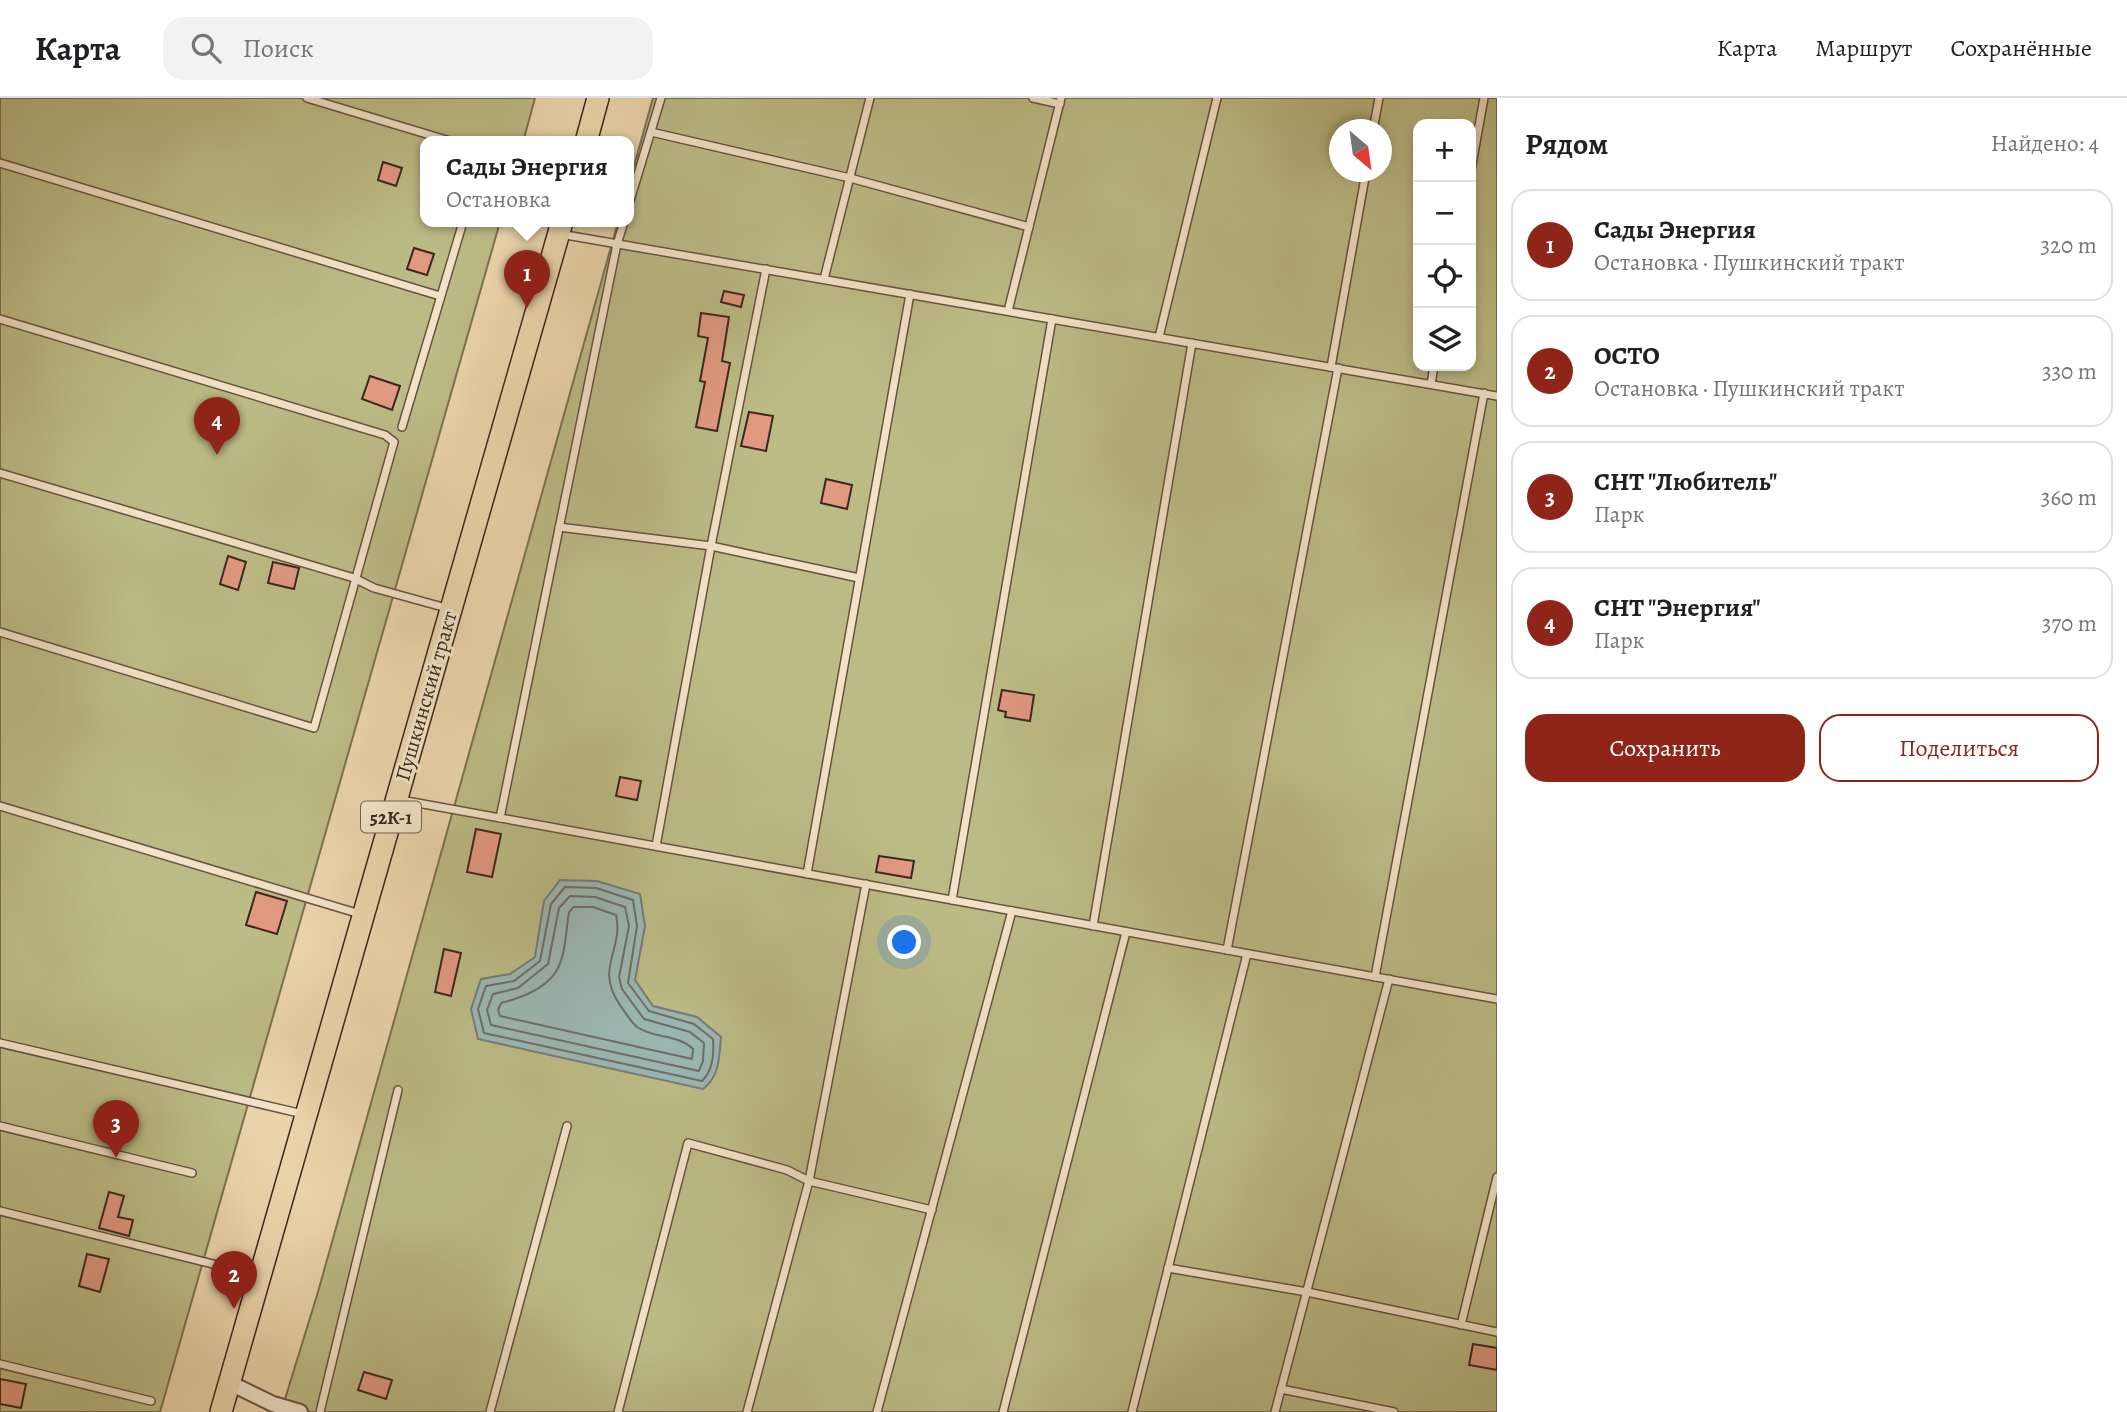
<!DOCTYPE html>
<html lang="ru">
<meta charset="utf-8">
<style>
body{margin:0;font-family:Alegreya,serif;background:#f2f2f2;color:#202124}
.controls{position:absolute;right:21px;top:21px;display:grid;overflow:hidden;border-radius:14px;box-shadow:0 4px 10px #0003}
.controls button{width:63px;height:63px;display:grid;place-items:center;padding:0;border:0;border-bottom:2px solid #e0e0e0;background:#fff;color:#202124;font:35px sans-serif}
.compass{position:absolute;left:1329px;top:21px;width:63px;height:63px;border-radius:50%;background:#fff;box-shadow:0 4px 10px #0003;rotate:151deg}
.you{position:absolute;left:905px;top:845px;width:24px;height:24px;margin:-18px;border:5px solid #fff;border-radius:50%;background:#1a73e8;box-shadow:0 0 0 10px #1a73e833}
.badge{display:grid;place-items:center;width:46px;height:46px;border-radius:50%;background:#8f2418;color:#fff;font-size:23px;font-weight:700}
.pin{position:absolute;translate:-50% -58px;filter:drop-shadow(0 2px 4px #0008)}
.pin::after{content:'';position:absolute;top:37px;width:24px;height:21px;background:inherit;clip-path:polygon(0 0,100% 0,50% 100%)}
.popup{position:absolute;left:420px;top:38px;width:214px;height:91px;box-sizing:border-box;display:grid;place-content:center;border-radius:14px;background:#fff;filter:drop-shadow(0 2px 5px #0005);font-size:23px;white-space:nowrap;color:#757577}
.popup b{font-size:26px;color:#202124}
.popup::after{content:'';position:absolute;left:50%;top:100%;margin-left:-14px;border:14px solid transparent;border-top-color:#fff}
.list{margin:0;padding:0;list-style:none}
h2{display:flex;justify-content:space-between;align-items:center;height:91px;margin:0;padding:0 28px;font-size:30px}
h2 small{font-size:23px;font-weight:400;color:#757577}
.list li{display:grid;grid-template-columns:46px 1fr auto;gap:21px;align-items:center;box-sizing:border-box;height:112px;margin:0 14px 14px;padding:0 14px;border:2px solid #e0e0e0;border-radius:21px}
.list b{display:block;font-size:26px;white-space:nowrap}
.list p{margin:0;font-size:23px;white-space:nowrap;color:#757577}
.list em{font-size:23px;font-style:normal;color:#757577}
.actions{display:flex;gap:14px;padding:21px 28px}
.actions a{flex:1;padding:16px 0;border:2px solid #8f2418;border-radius:21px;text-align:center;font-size:24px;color:#8f2418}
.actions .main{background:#8f2418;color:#fff}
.icon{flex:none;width:38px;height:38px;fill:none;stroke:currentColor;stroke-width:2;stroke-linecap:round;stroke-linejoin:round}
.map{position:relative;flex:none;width:1497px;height:1314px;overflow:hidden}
header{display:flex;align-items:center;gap:42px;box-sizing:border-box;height:98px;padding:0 35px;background:#fff;border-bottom:2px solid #e0e0e0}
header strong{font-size:33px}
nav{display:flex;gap:38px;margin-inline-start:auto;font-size:24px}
.search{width:490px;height:63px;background:#f2f2f2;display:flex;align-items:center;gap:18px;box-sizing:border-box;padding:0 24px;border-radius:21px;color:#757577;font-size:26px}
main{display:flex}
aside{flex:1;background:#fff}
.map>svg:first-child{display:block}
.green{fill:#bcbb86;stroke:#7c7052;stroke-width:2;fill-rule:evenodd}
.water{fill:#9bb7b2;stroke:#757d77;stroke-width:2}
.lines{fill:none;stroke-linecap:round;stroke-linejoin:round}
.shore{stroke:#6c6e68;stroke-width:2}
.building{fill:#e29982;stroke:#3d261e;stroke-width:2}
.lane-casing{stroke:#685241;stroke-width:10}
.street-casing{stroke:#685241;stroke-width:18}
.primary-casing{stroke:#3d261e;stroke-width:24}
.lane{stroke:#f2e3c8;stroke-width:7}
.street{stroke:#f2e3c8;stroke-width:14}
.primary{stroke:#ebd4ab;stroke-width:21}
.labels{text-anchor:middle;stroke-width:6;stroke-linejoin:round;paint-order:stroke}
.shield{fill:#f2e3c8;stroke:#735f51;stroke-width:2}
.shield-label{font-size:19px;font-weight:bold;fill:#3d261e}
.street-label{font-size:21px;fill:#3d261e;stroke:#f2e3c8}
</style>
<header>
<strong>Карта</strong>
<div class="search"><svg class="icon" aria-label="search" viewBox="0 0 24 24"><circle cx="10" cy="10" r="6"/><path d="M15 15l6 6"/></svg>Поиск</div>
<nav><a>Карта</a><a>Маршрут</a><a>Сохранённые</a></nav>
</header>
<main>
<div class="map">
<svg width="1497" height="1314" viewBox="0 0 1497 1314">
<rect width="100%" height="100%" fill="#ebd4ab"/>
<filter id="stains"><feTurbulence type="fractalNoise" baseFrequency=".00286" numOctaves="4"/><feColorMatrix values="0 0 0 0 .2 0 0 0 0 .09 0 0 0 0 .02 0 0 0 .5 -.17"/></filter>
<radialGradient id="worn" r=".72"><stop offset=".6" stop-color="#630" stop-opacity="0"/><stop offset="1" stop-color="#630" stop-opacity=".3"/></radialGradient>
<g class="green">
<path d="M 0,0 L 535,0 L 523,44 L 426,44 L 426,124 L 500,124 L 160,1314 L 0,1314 Z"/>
<path d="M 653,0 L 1497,0 L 1497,1314 L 281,1314 L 318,1194 L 618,124 L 628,124 L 629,86 ZM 1418,26 L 1471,26 L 1471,268 L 1418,268 ZM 1339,32 L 1381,32 L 1381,74 L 1339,74 Z"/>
</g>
<path class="water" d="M 560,782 L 597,783 L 640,796 L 645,828 L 635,882 L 653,908 L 697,919 L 721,939 C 719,959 720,978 703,991 L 478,941 L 471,911 L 481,881 L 510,876 L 535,859 L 544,803 Z"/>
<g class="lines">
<g class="shore">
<path d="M 565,789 L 596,790 L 633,802 L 637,828 L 628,885 L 649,913 L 694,926 L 713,941 C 714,955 713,973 702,983 L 484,935 L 478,911 L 486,888 L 514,883 L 540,863 L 551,806 Z"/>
<path d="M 570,798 L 595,799 L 625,809 L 629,828 L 619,879 L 622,891 L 644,921 L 690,934 L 704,945 L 703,963 L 699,973 L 491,927 L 487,912 L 493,896 L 518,890 L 548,866 L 559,810 Z"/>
<path d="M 574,809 L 593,809 L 616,817 C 624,852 594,870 620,907 C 625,914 630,923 637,929 C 654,941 678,936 693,951 L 692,961 L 500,918 L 498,912 L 501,905 C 521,900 548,890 558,870 C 566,854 566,831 569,814 Z"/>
</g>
</g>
<g class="building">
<path d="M 383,64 L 402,70 L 396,88 L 378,82 Z"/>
<path d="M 414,150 L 434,156 L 427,177 L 407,171 Z"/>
<path d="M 724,193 L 744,197 L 741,209 L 721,204 Z"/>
<path d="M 701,215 L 729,219 L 722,263 L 730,265 L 717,333 L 696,329 L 705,284 L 700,283 L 708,240 L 698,238 Z"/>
<path d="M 370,278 L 400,288 L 392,312 L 362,301 Z"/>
<path d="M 749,314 L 773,318 L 766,353 L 741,348 Z"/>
<path d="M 826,381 L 852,387 L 847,411 L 821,405 Z"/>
<path d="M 228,458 L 246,464 L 238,492 L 220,486 Z"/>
<path d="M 273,464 L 299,470 L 294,491 L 268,485 Z"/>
<path d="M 1002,592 L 1034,597 L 1030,623 L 1005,619 L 1006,614 L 998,612 Z"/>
<path d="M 620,679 L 641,683 L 637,702 L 616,698 Z"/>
<path d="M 476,731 L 501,736 L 492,779 L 467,774 Z"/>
<path d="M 879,758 L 914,763 L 911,780 L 876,774 Z"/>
<path d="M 256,794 L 287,803 L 277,836 L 246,827 Z"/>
<path d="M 444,851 L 461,855 L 451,898 L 435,894 Z"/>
<path d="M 109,1094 L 124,1098 L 118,1119 L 133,1122 L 129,1138 L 99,1130 Z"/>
<path d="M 87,1156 L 109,1161 L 100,1194 L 79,1188 Z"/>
<path d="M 1473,1246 L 1497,1250 L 1497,1272 L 1469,1267 Z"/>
<path d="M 364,1274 L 392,1282 L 386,1301 L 358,1292 Z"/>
<path d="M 0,1281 L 26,1286 L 21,1310 L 0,1306 Z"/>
</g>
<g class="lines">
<g class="lane-casing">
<g id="lane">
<path d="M 307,0 L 453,44"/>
<path d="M 1033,0 L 1060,6"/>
<path d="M 1373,32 L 1379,0"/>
<path d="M 651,34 L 850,80 L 1029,129"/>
<path d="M 0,65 L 440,198"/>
<path d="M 1471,72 L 1484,0"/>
<path d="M 628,109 L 661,0"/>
<path d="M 560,136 L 1497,298"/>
<path d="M 824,181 L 870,0"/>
<path d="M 1008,213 L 1061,0"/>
<path d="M 0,221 L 385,337 L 394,344 L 314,630 L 0,534"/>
<path d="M 1159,239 L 1217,0"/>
<path d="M 1331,269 L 1366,74"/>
<path d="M 1431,286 L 1434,268"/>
<path d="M 402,329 L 463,124"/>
<path d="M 0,375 L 354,480 L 374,490 L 450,511"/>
<path d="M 559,429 L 711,448 L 859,480"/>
<path d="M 401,702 L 1497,901"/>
<path d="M 0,708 L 360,816"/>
<path d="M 500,720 L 617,146 L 624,124"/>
<path d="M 656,748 L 711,448 L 766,171"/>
<path d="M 807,776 L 910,196"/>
<path d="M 952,802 L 1052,221"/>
<path d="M 1093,828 L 1192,245"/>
<path d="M 1227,852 L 1338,270"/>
<path d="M 1375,879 L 1484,295"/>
<path d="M 0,945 L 303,1016"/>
<path d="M 0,1028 L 192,1075"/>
<path d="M 0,1113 L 257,1177"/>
<path d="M 1168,1170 L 1307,1194 L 1497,1234"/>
<path d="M 1461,1227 L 1497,1079"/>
<path d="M 0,1266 L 151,1303"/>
<path d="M 1281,1291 L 1394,1314"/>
<path d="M 320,1314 L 398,992"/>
<path d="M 490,1314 L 567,1028"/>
<path d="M 618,1314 L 688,1045 L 787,1072 L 809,1083 L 932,1112"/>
<path d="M 747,1314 L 809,1083 L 866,786"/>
<path d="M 877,1314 L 1012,813"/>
<path d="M 1003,1314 L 1126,834"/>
<path d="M 1132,1314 L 1247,856"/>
<path d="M 1275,1314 L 1389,881"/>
</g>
</g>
<g class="street-casing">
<path id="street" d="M 230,1285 L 273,1306 L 300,1314"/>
</g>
<g class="primary-casing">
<g id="primary">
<path d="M 586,44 L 598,0"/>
<path d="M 221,1314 L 562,124"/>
</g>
</g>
<use href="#lane" class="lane"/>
<use href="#street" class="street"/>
<use href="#primary" class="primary"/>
</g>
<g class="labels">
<rect class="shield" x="361" y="703.5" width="60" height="31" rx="5"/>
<g class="shield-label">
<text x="391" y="726">52К-1</text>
</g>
<g class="street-label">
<text transform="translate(426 598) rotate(-74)" y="7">Пушкинский тракт</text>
</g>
</g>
<rect width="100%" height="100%" filter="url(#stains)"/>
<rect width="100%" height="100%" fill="url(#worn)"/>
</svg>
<div class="controls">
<button>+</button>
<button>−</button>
<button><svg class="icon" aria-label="locate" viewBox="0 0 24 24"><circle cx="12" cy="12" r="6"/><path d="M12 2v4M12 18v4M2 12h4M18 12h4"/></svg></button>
<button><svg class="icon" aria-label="layers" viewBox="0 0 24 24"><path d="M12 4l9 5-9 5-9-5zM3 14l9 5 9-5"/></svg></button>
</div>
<svg class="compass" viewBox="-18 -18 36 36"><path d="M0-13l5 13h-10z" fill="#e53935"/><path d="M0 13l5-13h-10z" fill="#757577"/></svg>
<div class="you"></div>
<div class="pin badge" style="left:527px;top:210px">1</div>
<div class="popup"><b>Сады Энергия</b>Остановка</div>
<div class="pin badge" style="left:234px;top:1211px">2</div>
<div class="pin badge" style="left:116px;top:1060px">3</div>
<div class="pin badge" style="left:217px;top:357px">4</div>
</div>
<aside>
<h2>Рядом<small>Найдено: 4</small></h2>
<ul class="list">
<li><span class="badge">1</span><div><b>Сады Энергия</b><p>Остановка · Пушкинский тракт</p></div><em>320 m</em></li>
<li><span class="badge">2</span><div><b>ОСТО</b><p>Остановка · Пушкинский тракт</p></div><em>330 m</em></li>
<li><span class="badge">3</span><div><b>СНТ &quot;Любитель&quot;</b><p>Парк</p></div><em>360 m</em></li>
<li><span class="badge">4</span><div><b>СНТ &quot;Энергия&quot;</b><p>Парк</p></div><em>370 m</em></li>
</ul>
<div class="actions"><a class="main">Сохранить</a><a>Поделиться</a></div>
</aside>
</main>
